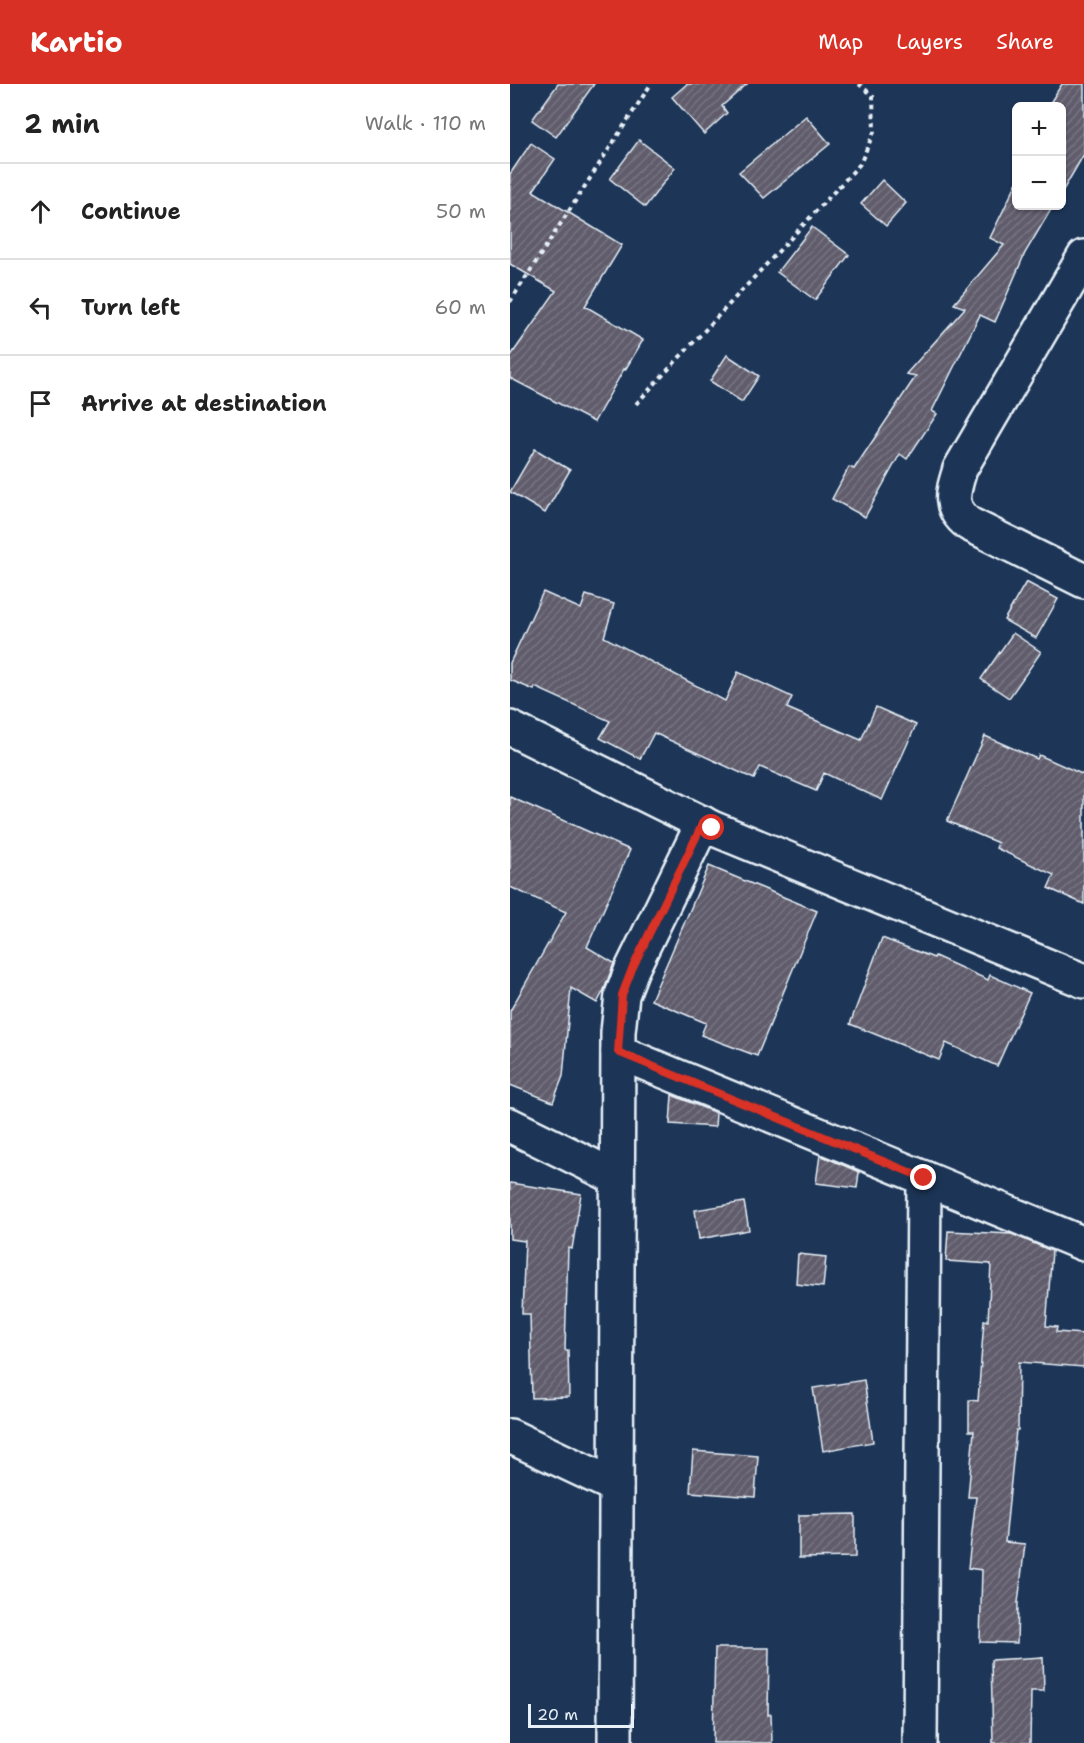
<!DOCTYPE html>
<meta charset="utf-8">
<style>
body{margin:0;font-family:"Shantell Sans",sans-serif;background:#f6f6f6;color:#222}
.controls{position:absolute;right:18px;top:18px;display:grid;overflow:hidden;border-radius:9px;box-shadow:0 2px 4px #0004}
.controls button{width:54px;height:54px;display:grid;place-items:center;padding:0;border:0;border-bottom:2px solid #e0e0e0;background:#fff;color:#222;font:30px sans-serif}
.scale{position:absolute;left:18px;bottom:15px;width:106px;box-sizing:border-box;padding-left:6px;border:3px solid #e8f1f8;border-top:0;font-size:16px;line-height:21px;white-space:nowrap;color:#e8f1f8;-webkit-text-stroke:4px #1d3557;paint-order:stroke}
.stop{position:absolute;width:18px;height:18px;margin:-14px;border:4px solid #d93025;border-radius:50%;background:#fff}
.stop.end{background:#d93025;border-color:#fff;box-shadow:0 2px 6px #0008}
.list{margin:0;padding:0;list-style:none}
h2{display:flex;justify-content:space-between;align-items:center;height:78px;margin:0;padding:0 24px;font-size:26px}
h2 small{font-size:20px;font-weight:400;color:#767676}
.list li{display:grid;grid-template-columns:39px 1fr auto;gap:18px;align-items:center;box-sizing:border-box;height:96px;padding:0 24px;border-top:2px solid #e0e0e0}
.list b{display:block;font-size:22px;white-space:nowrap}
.list em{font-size:20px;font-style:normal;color:#767676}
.icon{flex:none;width:33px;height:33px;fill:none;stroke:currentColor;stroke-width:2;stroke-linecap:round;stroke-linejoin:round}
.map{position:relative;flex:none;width:574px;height:1659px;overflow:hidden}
header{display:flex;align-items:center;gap:36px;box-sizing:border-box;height:84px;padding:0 30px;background:#d93025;color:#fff}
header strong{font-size:28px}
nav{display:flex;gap:33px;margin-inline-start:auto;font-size:21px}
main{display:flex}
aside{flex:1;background:#fff}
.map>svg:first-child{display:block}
.building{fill:url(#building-hatch);stroke:#e8f1f8;stroke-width:1.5}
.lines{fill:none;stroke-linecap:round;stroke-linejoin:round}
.minor-casing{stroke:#e8f1f8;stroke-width:38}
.path{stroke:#e8f1f8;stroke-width:4;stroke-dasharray:4.5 4.5;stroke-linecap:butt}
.minor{stroke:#1d3557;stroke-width:33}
.route{stroke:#d93025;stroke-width:8}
</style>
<header>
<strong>Kartio</strong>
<nav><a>Map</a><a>Layers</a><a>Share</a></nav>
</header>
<main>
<aside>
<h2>2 min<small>Walk · 110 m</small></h2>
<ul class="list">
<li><svg class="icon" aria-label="ahead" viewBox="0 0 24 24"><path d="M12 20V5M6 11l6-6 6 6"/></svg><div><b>Continue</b></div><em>50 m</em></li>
<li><svg class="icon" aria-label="left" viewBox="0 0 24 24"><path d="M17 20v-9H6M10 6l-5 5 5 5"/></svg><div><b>Turn left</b></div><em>60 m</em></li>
<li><svg class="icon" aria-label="arrive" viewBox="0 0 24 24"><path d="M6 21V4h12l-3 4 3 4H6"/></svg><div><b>Arrive at destination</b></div></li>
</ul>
</aside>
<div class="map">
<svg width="574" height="1659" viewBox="0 0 574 1659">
<defs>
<pattern id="building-hatch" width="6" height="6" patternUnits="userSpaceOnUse" patternTransform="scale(1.5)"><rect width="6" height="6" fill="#605c6c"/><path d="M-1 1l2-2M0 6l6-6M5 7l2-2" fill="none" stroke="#777482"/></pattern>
</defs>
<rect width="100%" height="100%" fill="#1d3557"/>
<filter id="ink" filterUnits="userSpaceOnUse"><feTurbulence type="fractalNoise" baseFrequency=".0167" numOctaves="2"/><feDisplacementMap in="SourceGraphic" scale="12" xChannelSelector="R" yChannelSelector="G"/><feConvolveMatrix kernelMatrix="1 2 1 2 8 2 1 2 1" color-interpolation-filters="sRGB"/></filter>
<g filter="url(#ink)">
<g class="building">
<path d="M 48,0 L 84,0 L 46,53 L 22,36 Z"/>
<path d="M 177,0 L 237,0 L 212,22 L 217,29 L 194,50 L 162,13 Z"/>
<path d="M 552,0 L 574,0 L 574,70 L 552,108 L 552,22 L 538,22 Z"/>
<path d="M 296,32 L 320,60 L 254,114 L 229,88 Z"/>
<path d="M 129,56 L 165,84 L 135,123 L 100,95 Z"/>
<path d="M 21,59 L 45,75 L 23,107 L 112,161 L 75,222 L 133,256 L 115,286 L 114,285 L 84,338 L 0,294 L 0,273 L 46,207 L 0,180 L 0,90 Z"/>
<path d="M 372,96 L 396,119 L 376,142 L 351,120 Z"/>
<path d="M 507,98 L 507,122 L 543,122 L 515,169 L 485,238 L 470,231 L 422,327 L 427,330 L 397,375 L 390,370 L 355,433 L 322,415 L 339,383 L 344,385 L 406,292 L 396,290 L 455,224 L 444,220 L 494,161 L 480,154 Z"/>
<path d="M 302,143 L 339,171 L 305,216 L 267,188 Z"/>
<path d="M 217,271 L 249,292 L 232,318 L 200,297 Z"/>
<path d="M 25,365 L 60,386 L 35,429 L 0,408 Z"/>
<path d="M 516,498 L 548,515 L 526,554 L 494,536 Z"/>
<path d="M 33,508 L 71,525 L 76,511 L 104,520 L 94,553 L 215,617 L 228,588 L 282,613 L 277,624 L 351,656 L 366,623 L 406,641 L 372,716 L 314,689 L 306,707 L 250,683 L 244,695 L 144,649 L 130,675 L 90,654 L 100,637 L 25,603 L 24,606 L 0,596 L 0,579 Z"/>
<path d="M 503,549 L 531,568 L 499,614 L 471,595 Z"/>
<path d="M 475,652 L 527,675 L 529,671 L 574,691 L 574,820 L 538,804 L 544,791 L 486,764 L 488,759 L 437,737 Z"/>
<path d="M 0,713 L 120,766 L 77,863 L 104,879 L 94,906 L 87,919 L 61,904 L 53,992 L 43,1018 L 0,1001 L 0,927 L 56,828 L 0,803 Z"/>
<path d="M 199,782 L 307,827 L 247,972 L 191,951 L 196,939 L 141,916 Z"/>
<path d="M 372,854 L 424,874 L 425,872 L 478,896 L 480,891 L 520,909 L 487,982 L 436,959 L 429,976 L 340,940 Z"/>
<path d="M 162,1011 L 206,1029 L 205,1043 L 160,1040 Z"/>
<path d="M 310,1071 L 349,1088 L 347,1104 L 306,1099 Z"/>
<path d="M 0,1099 L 71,1110 L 62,1165 L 58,1164 L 55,1266 L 58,1266 L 59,1313 L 22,1314 L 20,1230 L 12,1230 L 15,1157 L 0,1155 Z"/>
<path d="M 234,1118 L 239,1146 L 189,1155 L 185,1126 Z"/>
<path d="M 438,1147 L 502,1150 L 542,1167 L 536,1242 L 547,1243 L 546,1248 L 574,1250 L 574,1283 L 509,1278 L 508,1346 L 506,1346 L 495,1458 L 515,1460 L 508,1519 L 507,1559 L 470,1558 L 472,1486 L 458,1484 L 466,1413 L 458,1413 L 464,1347 L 459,1347 L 459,1316 L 468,1317 L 474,1236 L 478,1237 L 481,1180 L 436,1177 Z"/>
<path d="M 288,1170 L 316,1173 L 313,1203 L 286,1200 Z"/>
<path d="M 354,1296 L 363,1358 L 313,1367 L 303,1304 Z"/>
<path d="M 183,1367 L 248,1372 L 245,1413 L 180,1408 Z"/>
<path d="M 345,1430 L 345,1473 L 289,1474 L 289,1431 Z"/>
<path d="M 205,1564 L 259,1564 L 258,1631 L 261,1630 L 262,1659 L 203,1659 Z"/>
<path d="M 533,1573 L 534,1607 L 521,1607 L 520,1659 L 483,1659 L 481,1576 Z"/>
</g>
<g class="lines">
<g class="minor-casing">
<g id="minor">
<path d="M 574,173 L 450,385 C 443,408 437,423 459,440 L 574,497"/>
<path d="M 0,644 L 202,744 L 574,897"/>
<path d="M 108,968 L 574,1160"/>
<path d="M 0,1041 L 107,1094"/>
<path d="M 0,1352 L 106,1402"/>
<path d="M 105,1659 L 108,948 L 112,911 L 122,885 L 193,739"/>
<path d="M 410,1659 L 414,1094"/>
</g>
</g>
<g class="path">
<path d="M 0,218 L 141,0"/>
<path d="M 126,320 L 350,80 L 364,48 L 363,12 L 349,0"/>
</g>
<use href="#minor" class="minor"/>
</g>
</g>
<g class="lines" filter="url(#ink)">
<path class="route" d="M 202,744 L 193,739 L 122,885 L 112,911 L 108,968 L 414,1094"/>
</g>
</svg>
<div class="controls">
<button>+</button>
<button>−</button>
</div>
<div class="scale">20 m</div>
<div class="stop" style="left:202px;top:744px"></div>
<div class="stop end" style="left:414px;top:1094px"></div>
</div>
</main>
